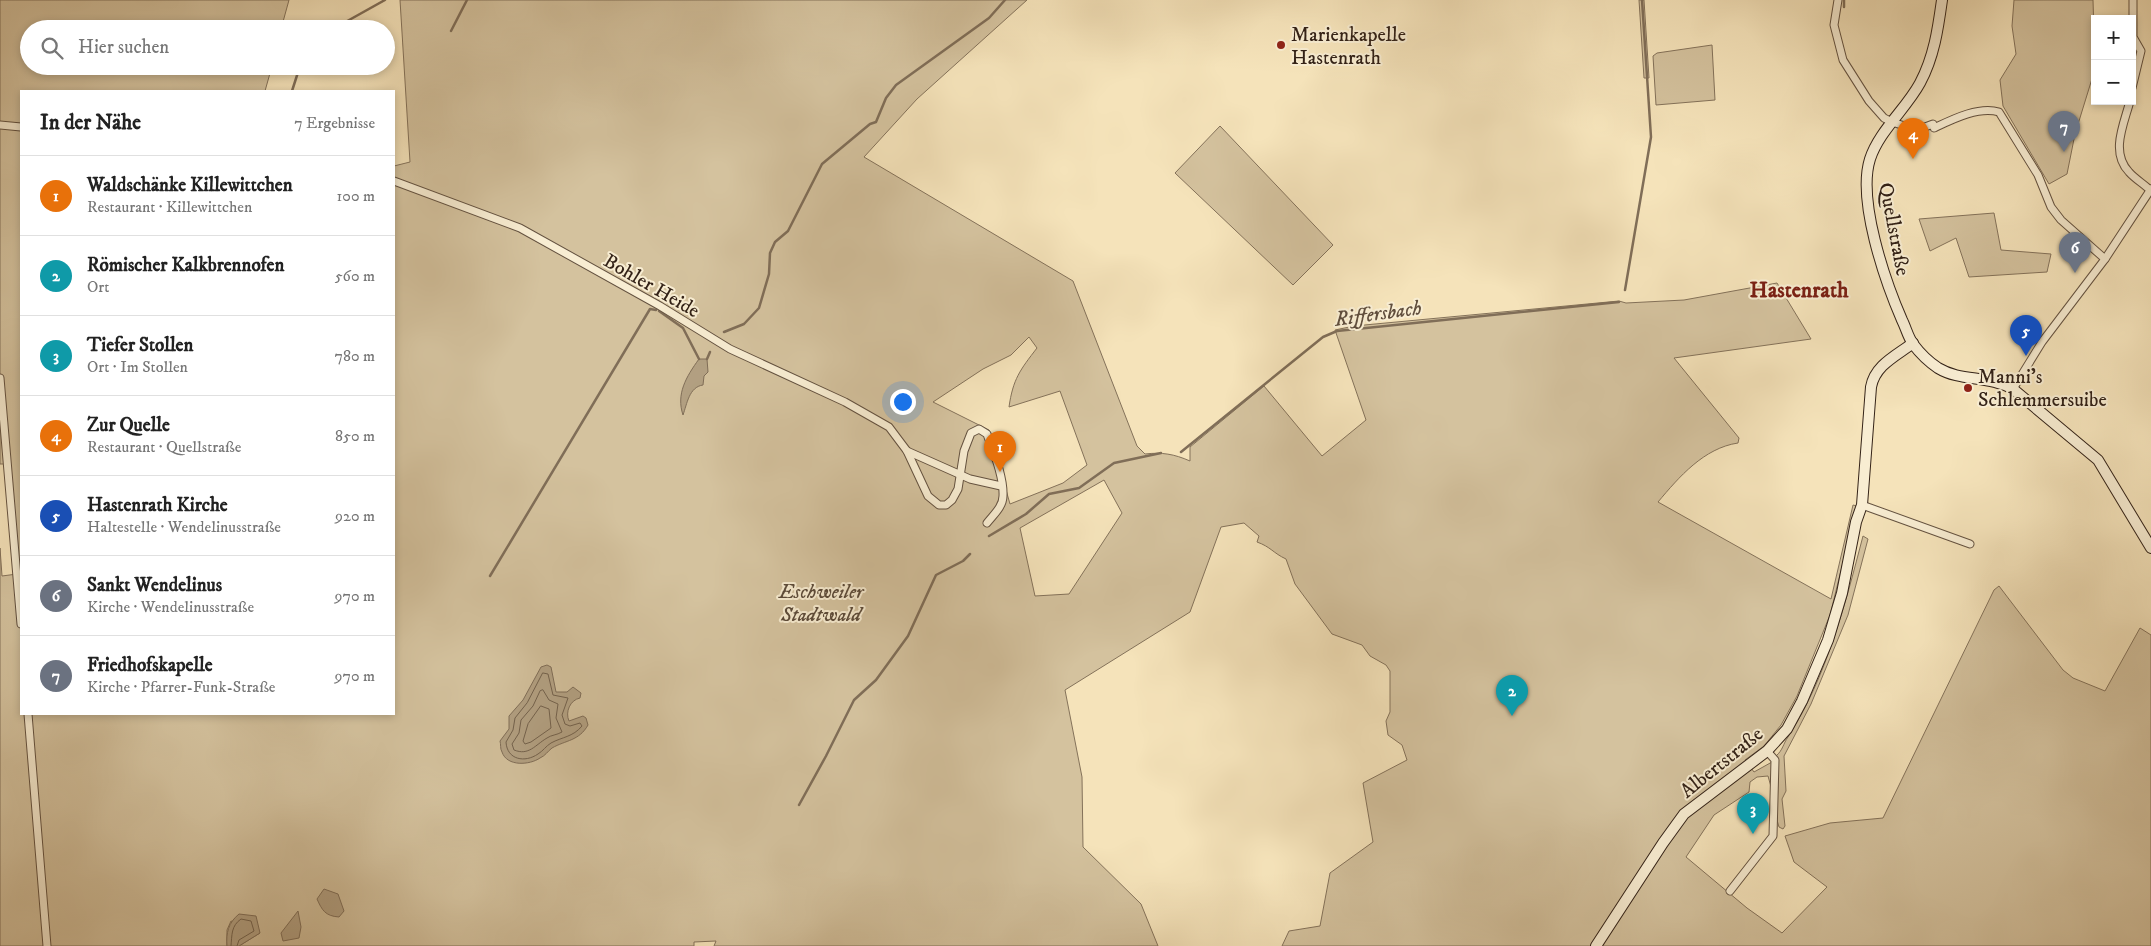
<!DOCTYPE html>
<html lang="de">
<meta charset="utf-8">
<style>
body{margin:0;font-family:"IM FELL DW Pica",serif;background:#f6f6f6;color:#222}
.controls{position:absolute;right:15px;top:15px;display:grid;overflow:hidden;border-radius:0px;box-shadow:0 2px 8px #0003}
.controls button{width:45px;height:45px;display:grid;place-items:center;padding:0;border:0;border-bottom:1px solid #e0e0e0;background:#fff;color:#222;font:25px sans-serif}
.you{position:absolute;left:902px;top:401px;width:18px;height:18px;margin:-12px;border:4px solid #fff;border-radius:50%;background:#1a73e8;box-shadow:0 0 0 8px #1a73e833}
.badge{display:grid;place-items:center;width:32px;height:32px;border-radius:50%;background:#d93025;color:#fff;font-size:16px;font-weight:700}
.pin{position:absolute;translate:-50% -41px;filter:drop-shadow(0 1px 2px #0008)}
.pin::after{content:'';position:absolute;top:26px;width:18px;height:15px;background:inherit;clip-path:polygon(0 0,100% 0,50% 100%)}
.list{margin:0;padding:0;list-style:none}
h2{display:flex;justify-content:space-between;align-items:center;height:65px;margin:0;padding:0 20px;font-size:21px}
h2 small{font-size:16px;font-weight:400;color:#767676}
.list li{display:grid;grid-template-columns:32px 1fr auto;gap:15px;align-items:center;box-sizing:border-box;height:80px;padding:0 20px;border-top:1px solid #e0e0e0}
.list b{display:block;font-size:19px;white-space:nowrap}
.list p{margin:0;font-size:16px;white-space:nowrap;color:#767676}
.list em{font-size:16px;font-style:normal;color:#767676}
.icon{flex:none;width:28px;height:28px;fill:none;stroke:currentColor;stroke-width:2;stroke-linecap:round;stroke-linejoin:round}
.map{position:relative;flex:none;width:2151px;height:946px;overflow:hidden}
.search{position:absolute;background:#fff;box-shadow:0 2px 8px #0003;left:20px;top:20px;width:375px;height:55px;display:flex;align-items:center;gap:12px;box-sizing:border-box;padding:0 18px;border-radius:28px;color:#767676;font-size:19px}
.panel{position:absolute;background:#fff;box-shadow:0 2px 8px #0003;left:20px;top:90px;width:375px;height:625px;border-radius:0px}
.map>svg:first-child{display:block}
.green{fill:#d4c29e;stroke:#84725a;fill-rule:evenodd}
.water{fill:#b3a183;stroke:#806e58}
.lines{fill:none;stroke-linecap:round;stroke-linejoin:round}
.shore{stroke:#73624d;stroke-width:1}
.stream{stroke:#806e58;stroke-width:2.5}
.street-casing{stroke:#645240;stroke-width:9}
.secondary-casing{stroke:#332217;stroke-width:12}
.street{stroke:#f8edd2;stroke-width:7}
.secondary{stroke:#f8edd2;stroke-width:10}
.poi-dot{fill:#8f2418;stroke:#f8edd2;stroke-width:2}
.labels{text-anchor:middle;stroke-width:4;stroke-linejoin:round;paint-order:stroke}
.poi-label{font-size:20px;fill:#332217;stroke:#f8edd2;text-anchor:start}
.street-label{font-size:20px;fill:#332217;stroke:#f8edd2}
.park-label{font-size:20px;font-style:italic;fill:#5b4a39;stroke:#f8edd2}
.water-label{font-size:21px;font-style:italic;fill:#604e3d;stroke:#f8edd2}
.quarter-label{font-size:22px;font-weight:bold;fill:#7a1f14;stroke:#f8edd2}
</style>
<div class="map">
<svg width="2151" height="946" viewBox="0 0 2151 946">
<rect width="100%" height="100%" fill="#f5e3ba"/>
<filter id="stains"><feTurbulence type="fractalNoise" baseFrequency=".004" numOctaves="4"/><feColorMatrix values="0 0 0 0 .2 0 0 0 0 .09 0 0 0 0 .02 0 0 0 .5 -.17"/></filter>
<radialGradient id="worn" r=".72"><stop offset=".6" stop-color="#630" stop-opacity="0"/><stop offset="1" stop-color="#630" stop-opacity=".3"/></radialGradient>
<g class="green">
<path d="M 0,0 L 289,0 L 281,29 L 29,29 L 29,66 L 272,66 L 265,91 L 21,91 L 21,714 L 394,714 L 394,166 L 410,162 L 400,0 L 1027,0 L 917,99 L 864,157 L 1073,281 L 1137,446 L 1145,454 C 1162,452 1174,454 1190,461 L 1190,447 L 1264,386 L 1322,456 L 1366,420 L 1335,330 L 1354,326 L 1619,301 L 1626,303 L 1684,300 L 1777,283 L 1811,339 L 1674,358 L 1739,438 L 1738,443 C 1704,448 1679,477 1658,502 L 1831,599 L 1853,505 L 1857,506 L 1830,615 L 1797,696 L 1781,725 L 1764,746 L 1745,760 L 1754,772 L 1772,762 L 1773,794 L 1768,776 L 1757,777 L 1750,782 L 1749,792 L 1714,815 L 1686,857 L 1747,908 L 1782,933 L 1827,887 L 1794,862 L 1785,836 L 1830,823 L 1883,818 L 1994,590 L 1999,586 L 2063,670 L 2073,678 L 2105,691 L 2140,628 L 2151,635 L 2151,946 L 1282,946 L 1289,931 L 1320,926 L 1330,873 L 1373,842 L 1363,783 L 1407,760 L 1402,745 L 1388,735 L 1386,721 L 1390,712 L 1390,671 L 1386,665 L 1370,656 L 1362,645 L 1332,634 L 1295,584 L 1286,559 C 1273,553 1271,547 1257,542 L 1259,536 L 1244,523 L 1221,527 L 1190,612 L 1065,690 L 1082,777 L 1083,847 L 1141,904 L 1158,946 L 714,946 L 716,941 L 694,942 L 694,946 L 239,946 L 260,933 L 231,921 L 227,930 L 227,946 L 0,946 L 0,548 L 2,576 L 17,574 L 8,464 L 0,464 ZM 1029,337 L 1037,348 C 1020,370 1013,379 1009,407 L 1060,391 L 1087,465 L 1063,483 L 1010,504 L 989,430 L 933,402 L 983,369 L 1011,355 ZM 1104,480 L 1122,513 L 1069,594 L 1035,596 L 1020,528 Z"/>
<path d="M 1639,0 L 1644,0 L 1649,78 L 1644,78 Z"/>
<path d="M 2014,0 L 2093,0 L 2095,69 L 2075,134 L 2067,174 L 2049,184 L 2003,106 L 2000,80 L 2016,54 L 2012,26 Z"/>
<path d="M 1712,45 L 1715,100 L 1656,105 L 1653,56 L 1657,53 Z"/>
<path d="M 1220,126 L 1333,245 L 1293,285 L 1175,173 Z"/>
<path d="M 1994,213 L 2001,250 L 2051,254 L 2047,272 L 1969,277 L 1956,238 L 1930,251 L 1919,219 Z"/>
<path d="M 1863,536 L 1868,539 L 1848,615 L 1811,704 L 1784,756 L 1786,791 L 1782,799 L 1785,826 L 1783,829 L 1779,827 L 1777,820 L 1778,768 L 1776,756 C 1783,750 1783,744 1788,737 C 1827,676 1845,605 1863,536 Z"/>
</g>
<g class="water">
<path d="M 699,359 L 707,359 L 708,372 L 704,376 L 703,385 C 689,387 687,404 683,415 C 676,394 686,377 699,359 Z"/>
<path d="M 547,665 L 551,667 L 556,692 L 567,692 L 573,687 L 581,693 L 580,698 C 570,700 565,712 569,721 L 583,716 L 586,718 L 588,725 C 579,741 566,740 552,748 C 548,751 545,756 540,758 C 530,765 507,767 502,752 C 500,749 501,744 500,741 L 509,729 L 509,716 L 523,700 L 541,667 Z"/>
<path d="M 324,889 L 338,894 L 344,911 L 339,917 C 325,916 322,910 317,899 Z"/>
<path d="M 298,911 L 301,927 L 299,938 L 283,941 L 281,933 Z"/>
<path d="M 239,914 L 256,916 L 260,933 L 239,946 L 227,946 C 226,933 228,923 239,914 Z"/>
</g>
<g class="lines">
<g class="shore">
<path d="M 543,673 L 548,674 L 553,695 L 568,698 L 562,715 L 565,724 L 570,726 L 580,723 L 582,726 C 573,737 562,737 551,743 C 546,746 543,751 538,754 C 525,763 507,760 506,742 L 513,730 L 515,718 L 527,703 Z"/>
<path d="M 543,690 L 549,700 L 558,704 L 556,718 L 562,732 C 557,735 551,735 547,738 C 535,745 529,756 514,750 L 512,744 L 519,733 L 521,720 L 533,706 L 540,691 Z"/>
<path d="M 541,706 L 549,709 L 551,728 L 531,742 L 525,744 L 523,741 L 528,724 Z"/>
<path d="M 231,946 C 232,935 231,926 241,919 L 251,921 L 254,931 L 239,940 L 237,946"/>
</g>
<g class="stream">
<path d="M 1844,0 L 1844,7"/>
<path d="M 333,29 L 385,0"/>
<path d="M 451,31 L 467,0"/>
<path d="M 292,91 L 300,66"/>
<path d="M 1625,290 L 1651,137 L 1642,0"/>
<path d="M 659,311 L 683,328 L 699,359"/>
<path d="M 724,332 L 744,324 L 759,308 L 769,274 L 770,253 L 775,242 L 788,231 L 822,164 L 870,124 L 876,122 L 886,98 L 896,85 L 989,18 L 1005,0"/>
<path d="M 707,359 L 710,352"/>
<path d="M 1181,452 L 1323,337 L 1337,331 L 1619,302"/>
<path d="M 989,536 L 1026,514 L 1049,494 L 1079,488 L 1114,463 L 1161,453"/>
<path d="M 490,576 L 650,309 L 656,310"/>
<path d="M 799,805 L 826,756 L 854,700 L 876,680 L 908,636 L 936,575 L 963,561 L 970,554"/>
</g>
<g class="street-casing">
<g id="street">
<path d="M 1838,0 L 1834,25 L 1843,60 L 1869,101 L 1884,118 L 1892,122 L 1917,130 L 1933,124 L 1934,128 C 1953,119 1979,106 1999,112 L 2038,175 L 2051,207 L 2061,220 L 2105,259"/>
<path d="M 2132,88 L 2141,51 L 2133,37 L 2133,0"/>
<path d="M 2130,101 C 2124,124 2110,152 2129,172 C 2135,179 2144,184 2150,190"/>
<path d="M 0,125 L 21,127"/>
<path d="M 394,181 L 520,228 L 660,306 L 730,349 L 845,402 L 889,427 L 907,451 L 928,496 L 939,505 L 946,505 L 952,500 L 958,489 L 964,451 L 971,433 L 979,429 L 987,434 C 993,451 1004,477 1003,496 C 1003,507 993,515 987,523"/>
<path d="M 0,378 L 21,624"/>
<path d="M 2013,389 L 2042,342 L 2105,259 L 2151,189"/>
<path d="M 907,451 L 970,479 L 1001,486"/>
<path d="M 1862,505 L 1970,544"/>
<path d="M 28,714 L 47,946"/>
<path d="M 1730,891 L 1773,836 L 1775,760 L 1767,751"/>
</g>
</g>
<g class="secondary-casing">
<g id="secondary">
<path d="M 1942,0 C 1938,29 1934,57 1920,83 C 1906,109 1879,131 1870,159 C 1857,200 1885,281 1902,320 C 1906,328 1908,337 1913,344 C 1919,352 1929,362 1938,368 C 1961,382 1989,375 2013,389 L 2098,460 L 2151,548"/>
<path d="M 1596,946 L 1663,843 L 1684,814 L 1767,751 L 1787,729 L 1802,701 L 1828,640 L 1842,593 L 1856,522 L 1862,505 L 1871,387 C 1875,365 1896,356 1913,343"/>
</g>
</g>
<use href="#street" class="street"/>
<use href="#secondary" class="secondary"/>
</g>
<g class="poi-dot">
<circle cx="1281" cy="45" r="5"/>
<circle cx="1968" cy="388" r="5"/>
</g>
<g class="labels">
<g class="poi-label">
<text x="1291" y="41">Marienkapelle<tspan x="1291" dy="23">Hastenrath</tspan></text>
<text x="1978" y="383">Manni's<tspan x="1978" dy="23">Schlemmersuibe</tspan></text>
</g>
<g class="street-label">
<text transform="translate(1895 229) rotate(79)" y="7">Quellstraße</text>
<text transform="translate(652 285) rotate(30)" y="7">Bohler Heide</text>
<text transform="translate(1721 762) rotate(-39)" y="7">Albertstraße</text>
</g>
<g class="park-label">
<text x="821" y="598">Eschweiler<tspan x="821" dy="23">Stadtwald</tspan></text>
</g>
<g class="water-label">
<text transform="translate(1378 313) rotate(-8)" y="7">Riffersbach</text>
</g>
<g class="quarter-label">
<text x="1799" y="297">Hastenrath</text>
</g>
</g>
<rect width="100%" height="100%" filter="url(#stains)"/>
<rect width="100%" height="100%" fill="url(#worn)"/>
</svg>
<div class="controls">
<button>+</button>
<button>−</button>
</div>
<div class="you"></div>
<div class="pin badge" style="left:1000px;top:472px;background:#e8710a">1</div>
<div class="pin badge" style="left:1512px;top:716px;background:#0f9aa8">2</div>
<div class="pin badge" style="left:1753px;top:834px;background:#0f9aa8">3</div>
<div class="pin badge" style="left:1913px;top:159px;background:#e8710a">4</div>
<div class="pin badge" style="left:2026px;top:356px;background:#1a4fb4">5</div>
<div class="pin badge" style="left:2075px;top:273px;background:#6b7280">6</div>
<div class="pin badge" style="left:2064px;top:152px;background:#6b7280">7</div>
<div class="search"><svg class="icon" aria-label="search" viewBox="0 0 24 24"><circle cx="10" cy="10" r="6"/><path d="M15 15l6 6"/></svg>Hier suchen</div>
<section class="panel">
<h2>In der Nähe<small>7 Ergebnisse</small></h2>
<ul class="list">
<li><span class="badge" style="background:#e8710a">1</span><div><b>Waldschänke Killewittchen</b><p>Restaurant · Killewittchen</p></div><em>100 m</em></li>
<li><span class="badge" style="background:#0f9aa8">2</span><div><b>Römischer Kalkbrennofen</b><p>Ort</p></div><em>560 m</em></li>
<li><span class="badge" style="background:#0f9aa8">3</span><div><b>Tiefer Stollen</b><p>Ort · Im Stollen</p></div><em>780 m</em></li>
<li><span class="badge" style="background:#e8710a">4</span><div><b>Zur Quelle</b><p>Restaurant · Quellstraße</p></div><em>850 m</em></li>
<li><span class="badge" style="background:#1a4fb4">5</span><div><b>Hastenrath Kirche</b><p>Haltestelle · Wendelinusstraße</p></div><em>920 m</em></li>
<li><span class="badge" style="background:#6b7280">6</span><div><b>Sankt Wendelinus</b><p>Kirche · Wendelinusstraße</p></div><em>970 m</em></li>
<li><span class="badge" style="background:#6b7280">7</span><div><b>Friedhofskapelle</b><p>Kirche · Pfarrer-Funk-Straße</p></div><em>970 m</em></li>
</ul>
</section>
</div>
